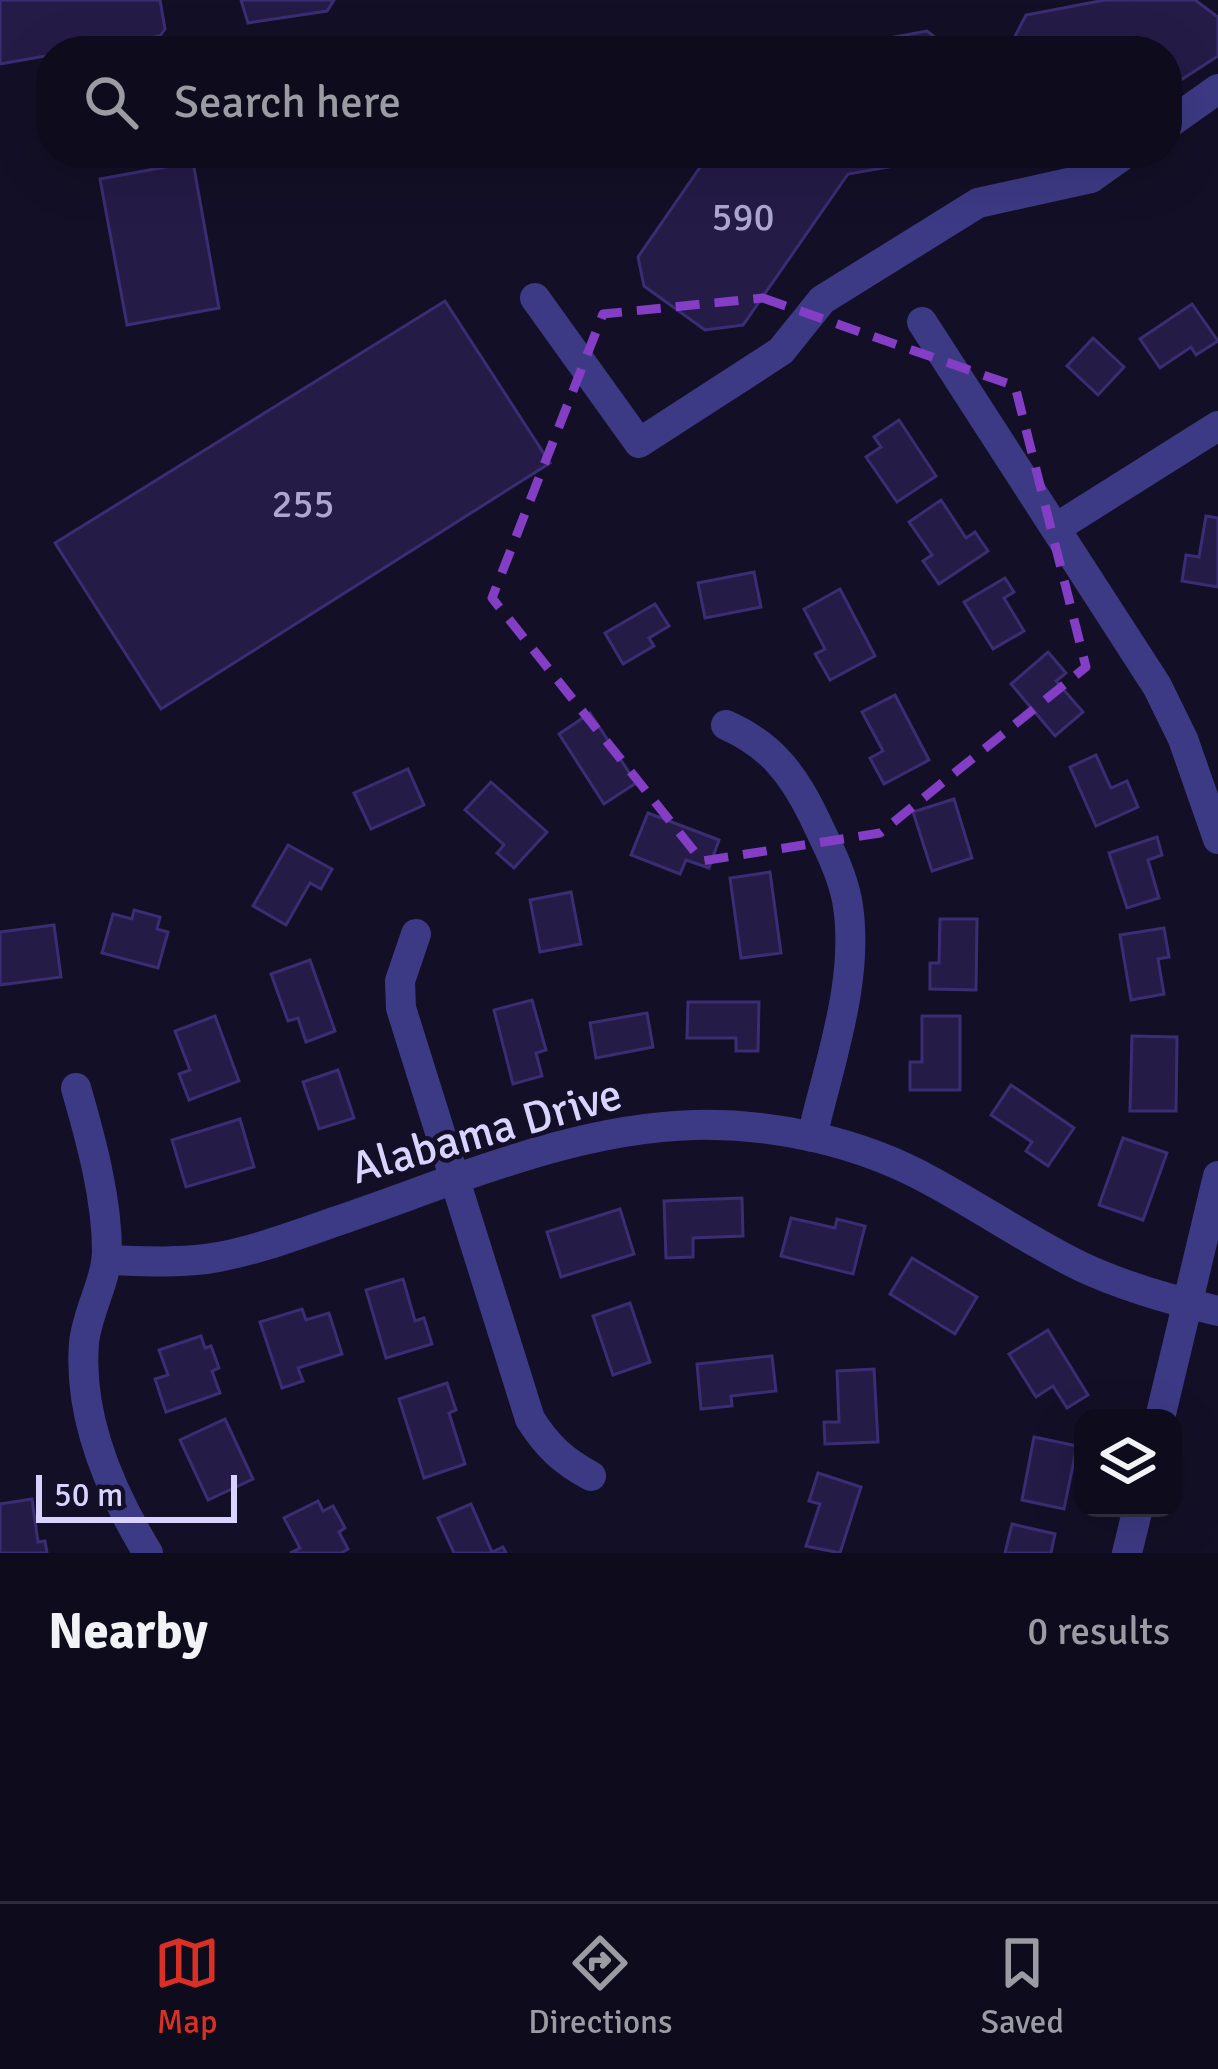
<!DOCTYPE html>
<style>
body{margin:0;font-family:Signika,sans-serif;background:#1c1929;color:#f1f3f6}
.controls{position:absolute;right:36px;bottom:36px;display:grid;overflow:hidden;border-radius:24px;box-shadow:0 12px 48px #0002}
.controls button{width:108px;height:108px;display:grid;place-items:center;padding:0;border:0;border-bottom:3px solid #2e2b3b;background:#0e0b1c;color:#f1f3f6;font:60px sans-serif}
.scale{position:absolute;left:36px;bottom:30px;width:201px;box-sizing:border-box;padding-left:12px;border:6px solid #d9d4ff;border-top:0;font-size:33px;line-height:42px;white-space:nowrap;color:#d9d4ff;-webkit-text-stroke:9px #130f26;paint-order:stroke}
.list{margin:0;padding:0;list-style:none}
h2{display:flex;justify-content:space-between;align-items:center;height:156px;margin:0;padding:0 48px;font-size:51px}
h2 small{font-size:39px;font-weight:400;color:#9b9ba3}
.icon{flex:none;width:66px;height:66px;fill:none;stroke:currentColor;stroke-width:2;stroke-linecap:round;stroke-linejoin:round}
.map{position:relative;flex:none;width:1218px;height:1553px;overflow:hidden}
.search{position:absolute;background:#0e0b1c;box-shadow:0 12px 48px #0002;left:36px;right:36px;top:36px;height:132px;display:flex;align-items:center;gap:30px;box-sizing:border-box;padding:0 42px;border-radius:48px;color:#9b9ba3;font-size:45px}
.sheet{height:348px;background:#0e0b1c}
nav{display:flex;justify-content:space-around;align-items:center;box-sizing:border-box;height:168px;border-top:3px solid #2e2b3b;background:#0e0b1c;font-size:33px;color:#9b9ba3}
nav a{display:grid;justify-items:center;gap:6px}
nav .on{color:#d93025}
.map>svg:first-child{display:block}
.building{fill:#241b47;stroke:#3b2d73;stroke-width:3}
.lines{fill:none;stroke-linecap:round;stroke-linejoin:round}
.minor{stroke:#3d3a85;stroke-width:30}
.marked{fill:none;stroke:#843dc5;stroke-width:9;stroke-dasharray:24 15;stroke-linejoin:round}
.labels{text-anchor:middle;stroke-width:9;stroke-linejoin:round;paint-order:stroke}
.number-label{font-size:39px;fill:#aca6d1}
.street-label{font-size:45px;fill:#d9d4ff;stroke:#130f26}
</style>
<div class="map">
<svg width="1218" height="1553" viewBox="0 0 1218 1553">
<rect width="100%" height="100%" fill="#130f26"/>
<g class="building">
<path d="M 0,0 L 160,0 L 165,29 L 160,36 L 75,51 L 51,51 L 51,55 L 0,64 Z"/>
<path d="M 241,0 L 334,0 L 327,11 L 248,23 Z"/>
<path d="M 1105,0 L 1195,0 L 1218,17 L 1218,56 L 1167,89 L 1167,51 L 963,51 L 1011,44 L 1026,15 Z"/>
<path d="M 927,31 L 952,51 L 817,51 Z"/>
<path d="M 710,153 L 968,153 L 848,174 L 743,325 L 705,330 L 644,286 L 638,257 Z"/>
<path d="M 193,162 L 219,308 L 127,325 L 100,179 Z"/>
<path d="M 445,301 L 550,463 L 161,709 L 55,543 Z"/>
<path d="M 1192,304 L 1218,341 L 1196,355 L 1191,347 L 1160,368 L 1140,339 Z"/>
<path d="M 1093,338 L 1124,367 L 1098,395 L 1067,366 Z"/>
<path d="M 899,420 L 936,476 L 897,502 L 866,457 L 881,447 L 874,437 Z"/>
<path d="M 941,500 L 966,538 L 975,532 L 988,551 L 939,584 L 923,561 L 932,555 L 909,522 Z"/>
<path d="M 1206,516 L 1218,518 L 1218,587 L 1182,581 L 1186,555 L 1199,557 Z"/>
<path d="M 754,572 L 761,607 L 705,618 L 698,583 Z"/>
<path d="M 1005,578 L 1014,592 L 1004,598 L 1024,631 L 993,649 L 964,602 Z"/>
<path d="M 840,589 L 875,656 L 830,680 L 815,654 L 825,649 L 804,609 Z"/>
<path d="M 655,604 L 669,626 L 649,638 L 654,646 L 623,664 L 605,633 Z"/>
<path d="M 1048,652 L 1066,673 L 1056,681 L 1083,712 L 1055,736 L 1011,684 Z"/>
<path d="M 895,695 L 929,760 L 884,784 L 870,758 L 883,751 L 862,712 Z"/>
<path d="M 590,713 L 636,783 L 604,804 L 559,734 Z"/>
<path d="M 1096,755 L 1111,788 L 1127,781 L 1138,807 L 1096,826 L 1070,767 Z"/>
<path d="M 408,769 L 424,805 L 371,829 L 354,793 Z"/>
<path d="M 491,782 L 547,832 L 514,868 L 497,853 L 504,845 L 465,810 Z"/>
<path d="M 954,799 L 972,858 L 932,871 L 913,812 Z"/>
<path d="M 648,813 L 719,840 L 709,868 L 686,860 L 680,874 L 631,855 Z"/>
<path d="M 1157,837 L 1162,855 L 1148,860 L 1159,898 L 1127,908 L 1109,853 Z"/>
<path d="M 288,845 L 332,869 L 321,889 L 310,883 L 286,925 L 253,906 Z"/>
<path d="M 770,872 L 781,953 L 741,958 L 730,878 Z"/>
<path d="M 571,892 L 581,944 L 540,952 L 530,900 Z"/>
<path d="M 134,910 L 160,917 L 157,929 L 168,932 L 158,968 L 102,953 L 113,914 L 132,919 Z"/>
<path d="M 940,919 L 977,919 L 976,990 L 930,989 L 930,963 L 939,963 Z"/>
<path d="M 54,925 L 61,977 L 0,985 L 0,932 Z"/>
<path d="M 1164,928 L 1169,957 L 1158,959 L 1164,994 L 1131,1000 L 1120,935 Z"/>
<path d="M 310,960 L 335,1031 L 306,1042 L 298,1018 L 288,1021 L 271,974 Z"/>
<path d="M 532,1000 L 546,1050 L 536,1053 L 542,1076 L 513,1084 L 494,1010 Z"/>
<path d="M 688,1002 L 759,1002 L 758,1051 L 736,1051 L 736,1038 L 687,1038 Z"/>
<path d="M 647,1013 L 653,1047 L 596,1058 L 590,1023 Z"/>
<path d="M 215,1016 L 239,1081 L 189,1100 L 179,1074 L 190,1070 L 175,1031 Z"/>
<path d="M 922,1016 L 960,1016 L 960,1090 L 910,1090 L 910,1062 L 922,1062 Z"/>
<path d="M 1132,1036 L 1177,1037 L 1176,1111 L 1130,1111 Z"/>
<path d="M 338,1070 L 354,1118 L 319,1129 L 303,1082 Z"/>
<path d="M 1011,1085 L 1074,1128 L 1048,1166 L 1026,1151 L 1032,1142 L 991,1115 Z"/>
<path d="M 240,1119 L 254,1167 L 186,1187 L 172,1140 Z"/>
<path d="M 1123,1138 L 1167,1153 L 1143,1220 L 1099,1205 Z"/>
<path d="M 742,1198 L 743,1236 L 693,1238 L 693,1257 L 666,1258 L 664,1201 Z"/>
<path d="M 620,1209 L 634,1254 L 561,1277 L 547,1232 Z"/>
<path d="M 791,1218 L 835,1228 L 837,1219 L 865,1226 L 853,1274 L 781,1256 Z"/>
<path d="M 912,1258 L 977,1297 L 955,1334 L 890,1294 Z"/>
<path d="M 403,1279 L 415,1321 L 424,1318 L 432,1344 L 386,1358 L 366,1290 Z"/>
<path d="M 630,1303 L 650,1362 L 613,1375 L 593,1316 Z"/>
<path d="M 302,1309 L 306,1320 L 329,1313 L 342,1354 L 298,1368 L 303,1381 L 282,1388 L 260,1322 Z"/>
<path d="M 1048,1330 L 1088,1395 L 1067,1408 L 1053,1386 L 1036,1397 L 1009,1354 Z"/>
<path d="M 201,1336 L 205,1348 L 211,1346 L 219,1368 L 212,1371 L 220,1393 L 166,1412 L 155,1379 L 168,1375 L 159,1350 Z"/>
<path d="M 772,1356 L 776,1391 L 731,1396 L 732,1406 L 701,1409 L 697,1364 Z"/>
<path d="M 874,1369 L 878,1442 L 825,1444 L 824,1422 L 839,1422 L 837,1371 Z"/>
<path d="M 447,1383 L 456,1410 L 449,1413 L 465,1464 L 424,1478 L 399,1399 Z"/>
<path d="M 225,1419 L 253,1479 L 208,1500 L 180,1440 Z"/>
<path d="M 1034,1437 L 1077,1446 L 1064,1509 L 1022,1500 Z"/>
<path d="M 818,1473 L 861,1487 L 840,1553 L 806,1546 L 820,1504 L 809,1501 Z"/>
<path d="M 32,1499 L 38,1542 L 45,1541 L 47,1553 L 0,1553 L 0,1504 Z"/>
<path d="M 318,1501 L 323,1511 L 333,1506 L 345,1528 L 339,1532 L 348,1549 L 341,1553 L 290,1553 L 300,1548 L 284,1518 Z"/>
<path d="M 471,1504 L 492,1552 L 503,1547 L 506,1553 L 454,1553 L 438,1518 Z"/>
<path d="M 1012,1524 L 1055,1534 L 1051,1553 L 1005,1553 Z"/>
</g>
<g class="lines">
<g class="minor">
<path d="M 1167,125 L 1218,89"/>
<path d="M 535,298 L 639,443 L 781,351 L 822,300 L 978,203 L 1091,178 L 1126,153"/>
<path d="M 922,322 L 1157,686 L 1183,739 L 1218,839"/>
<path d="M 1056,528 L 1218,426"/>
<path d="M 726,725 C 769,744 792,772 813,815 C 826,843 841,870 847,900 C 861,977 829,1063 812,1137"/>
<path d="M 416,934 L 400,981 L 401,1008 L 530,1419 C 547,1446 563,1461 591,1476"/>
<path d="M 76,1088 C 91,1140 107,1198 107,1252 C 106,1282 87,1312 84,1343 C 78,1418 110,1491 148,1553"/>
<path d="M 107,1260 C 140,1261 173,1263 206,1259 C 250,1253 296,1235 337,1221 C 452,1182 572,1128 695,1125 C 774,1123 861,1142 931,1181 C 981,1208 1029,1241 1080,1266 C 1124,1287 1171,1300 1218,1311"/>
<path d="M 1160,1418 L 1218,1176"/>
<path d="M 1127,1553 L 1138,1508"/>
</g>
</g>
<path class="marked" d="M 763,298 L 1015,386 L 1086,667 L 880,833 L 702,861 L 492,598 L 603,314 Z"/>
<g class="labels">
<g class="number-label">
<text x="743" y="230">590</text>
<text x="303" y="517">255</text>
</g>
<g class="street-label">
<text transform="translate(486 1130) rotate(-16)" y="16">Alabama Drive</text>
</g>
</g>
</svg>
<div class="controls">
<button><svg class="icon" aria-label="layers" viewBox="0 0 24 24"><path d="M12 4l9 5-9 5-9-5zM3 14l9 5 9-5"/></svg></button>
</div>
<div class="scale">50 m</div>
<div class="search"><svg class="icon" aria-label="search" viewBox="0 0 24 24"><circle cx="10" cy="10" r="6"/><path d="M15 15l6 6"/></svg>Search here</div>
</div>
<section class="sheet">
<h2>Nearby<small>0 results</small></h2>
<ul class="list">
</ul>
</section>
<nav>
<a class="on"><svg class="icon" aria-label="map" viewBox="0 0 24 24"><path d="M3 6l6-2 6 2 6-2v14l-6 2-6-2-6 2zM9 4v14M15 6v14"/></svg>Map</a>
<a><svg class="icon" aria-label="directions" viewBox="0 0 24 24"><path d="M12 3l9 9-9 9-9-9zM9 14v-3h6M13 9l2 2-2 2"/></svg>Directions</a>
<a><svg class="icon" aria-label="saved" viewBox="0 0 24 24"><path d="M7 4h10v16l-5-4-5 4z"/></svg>Saved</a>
</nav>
